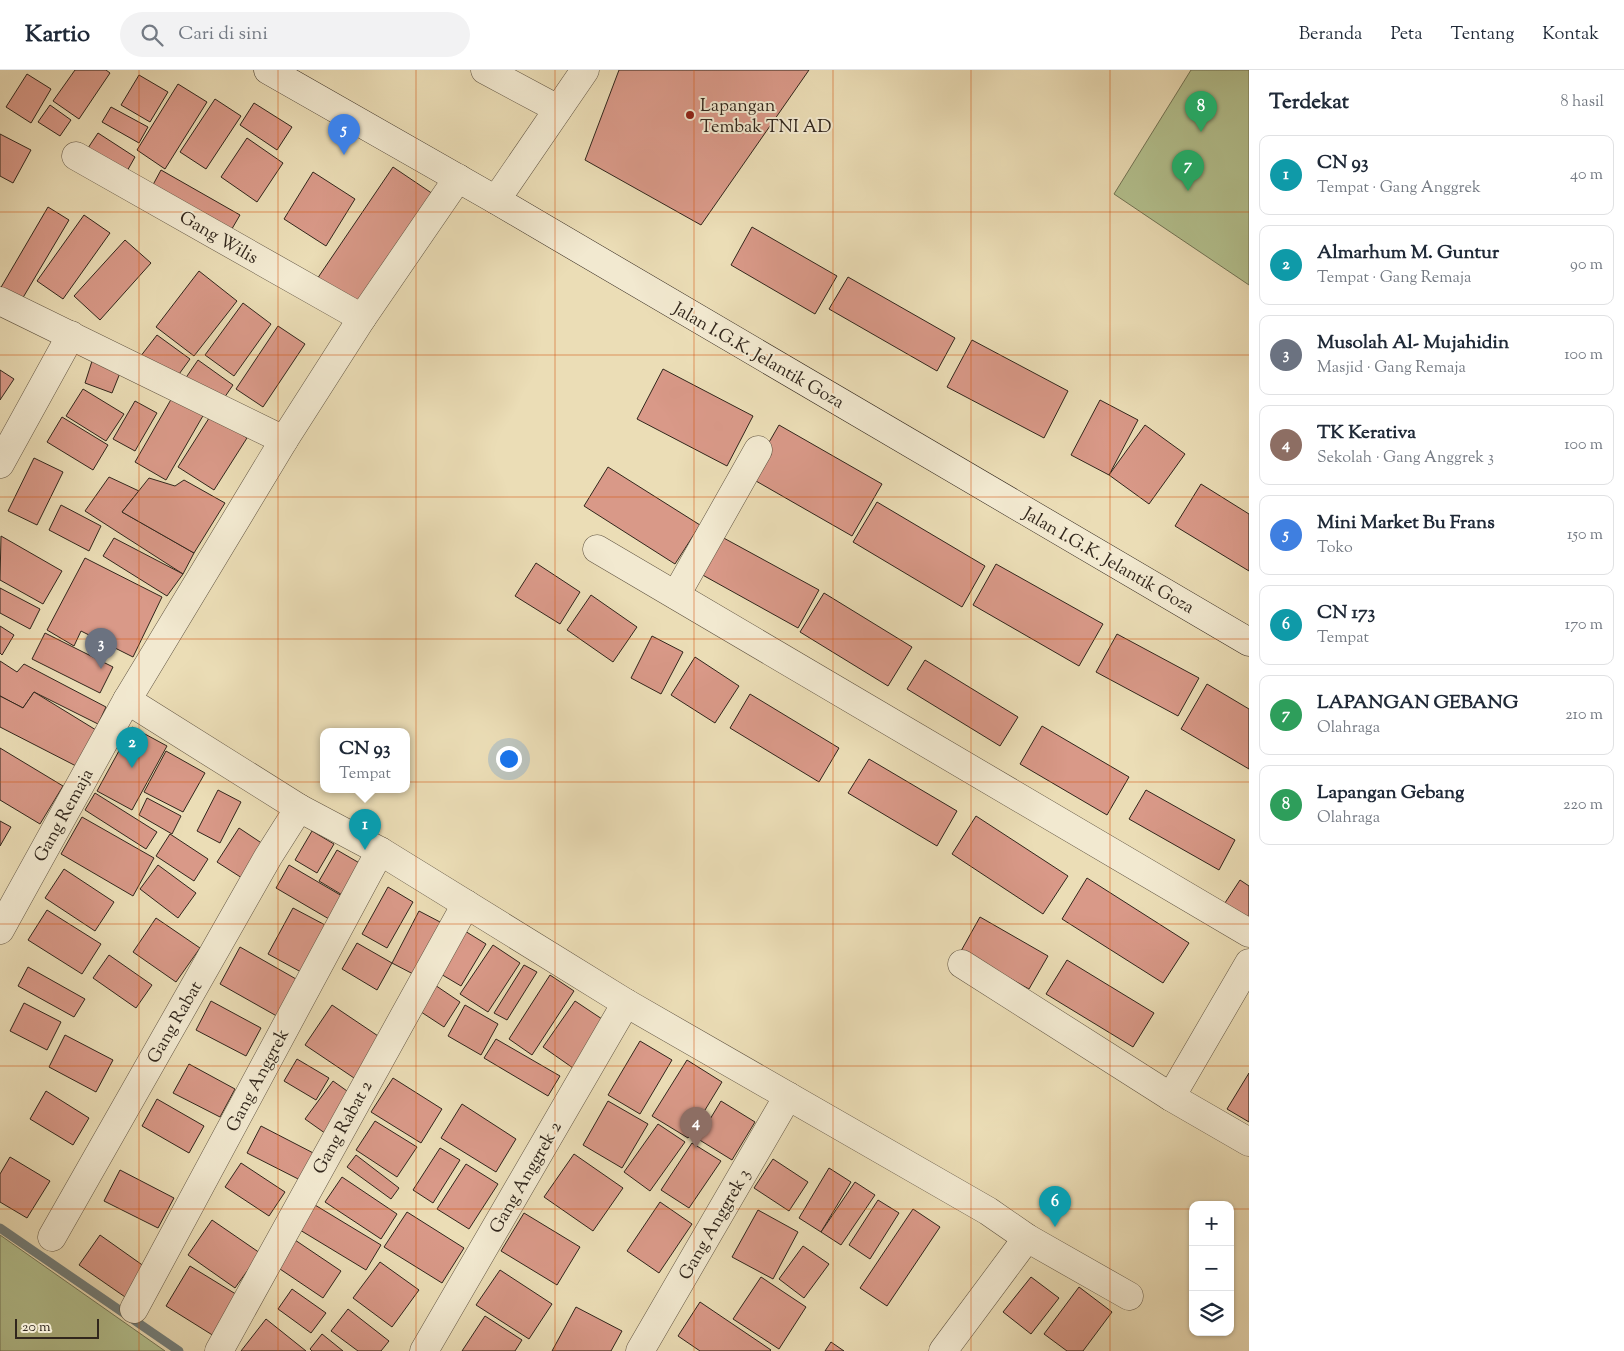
<!DOCTYPE html>
<html lang="id">
<meta charset="utf-8">
<style>
body{margin:0;font-family:"Sorts Mill Goudy",serif;background:#f2f2f3;color:#1f2937}
.controls{position:absolute;right:15px;bottom:15px;display:grid;overflow:hidden;border-radius:10px;box-shadow:0 1px 4px #0004}
.controls button{width:45px;height:45px;display:grid;place-items:center;padding:0;border:0;border-bottom:1px solid #e0e1e3;background:#fff;color:#1f2937;font:25px sans-serif}
.scale{position:absolute;left:15px;bottom:12px;width:84px;box-sizing:border-box;padding-left:5px;border:2px solid #31261c;border-top:0;font-size:14px;line-height:18px;white-space:nowrap;color:#31261c;-webkit-text-stroke:4px #f2e9d0;paint-order:stroke}
.you{position:absolute;left:508px;top:688px;width:18px;height:18px;margin:-12px;border:4px solid #fff;border-radius:50%;background:#1a73e8;box-shadow:0 0 0 8px #1a73e833}
.badge{display:grid;place-items:center;width:32px;height:32px;border-radius:50%;background:#2563eb;color:#fff;font-size:16px;font-weight:700}
.pin{position:absolute;translate:-50% -41px;filter:drop-shadow(0 1px 2px #0008)}
.pin::after{content:'';position:absolute;top:26px;width:18px;height:15px;background:inherit;clip-path:polygon(0 0,100% 0,50% 100%)}
.popup{position:absolute;left:320px;top:658px;width:90px;height:65px;box-sizing:border-box;display:grid;place-content:center;border-radius:10px;background:#fff;filter:drop-shadow(0 1px 4px #0005);font-size:16px;white-space:nowrap;color:#747a83}
.popup b{font-size:19px;color:#1f2937}
.popup::after{content:'';position:absolute;left:50%;top:100%;margin-left:-10px;border:10px solid transparent;border-top-color:#fff}
.list{margin:0;padding:0;list-style:none}
h2{display:flex;justify-content:space-between;align-items:center;height:65px;margin:0;padding:0 20px;font-size:21px}
h2 small{font-size:16px;font-weight:400;color:#747a83}
.list li{display:grid;grid-template-columns:32px 1fr auto;gap:15px;align-items:center;box-sizing:border-box;height:80px;margin:0 10px 10px;padding:0 10px;border:1px solid #e0e1e3;border-radius:10px}
.list b{display:block;font-size:19px;white-space:nowrap}
.list p{margin:0;font-size:16px;white-space:nowrap;color:#747a83}
.list em{font-size:16px;font-style:normal;color:#747a83}
.icon{flex:none;width:28px;height:28px;fill:none;stroke:currentColor;stroke-width:2;stroke-linecap:round;stroke-linejoin:round}
.map{position:relative;flex:none;width:1249px;height:1281px;overflow:hidden}
header{display:flex;align-items:center;gap:30px;box-sizing:border-box;height:70px;padding:0 25px;background:#fff;border-bottom:1px solid #e0e1e3}
header strong{font-size:24px}
nav{display:flex;gap:28px;margin-inline-start:auto;font-size:18px}
.search{width:350px;height:45px;background:#f2f2f3;display:flex;align-items:center;gap:12px;box-sizing:border-box;padding:0 18px;border-radius:28px;color:#747a83;font-size:19px}
main{display:flex}
aside{flex:1;background:#fff}
.map>svg:first-child{display:block}
.green{fill:#b4c290;stroke:#727456}
.lines{fill:none;stroke-linecap:round;stroke-linejoin:round}
.stream{stroke:#727e7b;stroke-width:9}
.building{fill:#d99988;stroke:#31261c}
.street-casing{stroke:#605442;stroke-width:29}
.secondary-casing{stroke:#31261c;stroke-width:29}
.street{stroke:#f2e9d0;stroke-width:28}
.secondary{stroke:#f2e9d0;stroke-width:28}
.grid{fill:none;stroke:#d6540e;stroke-width:1;stroke-opacity:0.55}
.poi-dot{fill:#8f2418;stroke:#f2e9d0;stroke-width:2}
.labels{text-anchor:middle;stroke-width:4;stroke-linejoin:round;paint-order:stroke}
.poi-label{font-size:18px;fill:#31261c;stroke:#f2e9d0;text-anchor:start}
.street-label{font-size:18px;fill:#31261c;stroke:#f2e9d0}
</style>
<header>
<strong>Kartio</strong>
<div class="search"><svg class="icon" aria-label="search" viewBox="0 0 24 24"><circle cx="10" cy="10" r="6"/><path d="M15 15l6 6"/></svg>Cari di sini</div>
<nav><a>Beranda</a><a>Peta</a><a>Tentang</a><a>Kontak</a></nav>
</header>
<main>
<div class="map">
<svg width="1249" height="1281" viewBox="0 0 1249 1281">
<rect width="100%" height="100%" fill="#ebddb6"/>
<filter id="stains"><feTurbulence type="fractalNoise" baseFrequency=".004" numOctaves="4"/><feColorMatrix values="0 0 0 0 .2 0 0 0 0 .09 0 0 0 0 .02 0 0 0 .5 -.17"/></filter>
<radialGradient id="worn" r=".72"><stop offset=".6" stop-color="#630" stop-opacity="0"/><stop offset="1" stop-color="#630" stop-opacity=".3"/></radialGradient>
<g class="green">
<path d="M 1191,0 L 1249,0 L 1249,215 L 1114,124 Z"/>
<path d="M 0,1165 L 165,1281 L 0,1281 Z"/>
</g>
<g class="lines">
<path class="stream" d="M 0,1158 L 179,1281"/>
</g>
<g class="building">
<path d="M 75,0 L 106,0 L 110,3 L 79,49 L 53,31 Z"/>
<path d="M 619,0 L 809,0 L 701,155 L 585,90 Z"/>
<path d="M 27,4 L 51,19 L 31,53 L 6,37 Z"/>
<path d="M 139,5 L 168,22 L 150,52 L 121,35 Z"/>
<path d="M 178,14 L 207,32 L 165,99 L 137,80 Z"/>
<path d="M 215,29 L 241,46 L 206,99 L 180,82 Z"/>
<path d="M 254,33 L 292,57 L 277,80 L 240,55 Z"/>
<path d="M 50,35 L 71,50 L 60,66 L 38,52 Z"/>
<path d="M 111,37 L 148,57 L 139,73 L 102,52 Z"/>
<path d="M 98,63 L 135,87 L 126,103 L 88,78 Z"/>
<path d="M 0,64 L 31,80 L 13,113 L 0,106 Z"/>
<path d="M 247,68 L 283,93 L 257,132 L 221,107 Z"/>
<path d="M 393,97 L 433,124 L 355,239 L 315,212 Z"/>
<path d="M 161,100 L 240,145 L 226,169 L 148,124 Z"/>
<path d="M 313,102 L 355,129 L 326,176 L 284,149 Z"/>
<path d="M 48,137 L 69,150 L 18,236 L 0,219 Z"/>
<path d="M 84,145 L 110,163 L 63,229 L 37,211 Z"/>
<path d="M 752,157 L 837,206 L 815,244 L 731,195 Z"/>
<path d="M 125,170 L 151,193 L 100,250 L 74,226 Z"/>
<path d="M 199,201 L 237,231 L 194,286 L 156,257 Z"/>
<path d="M 848,207 L 955,268 L 937,301 L 829,239 Z"/>
<path d="M 243,233 L 271,254 L 234,306 L 205,285 Z"/>
<path d="M 278,256 L 305,274 L 263,337 L 236,319 Z"/>
<path d="M 157,265 L 190,289 L 174,311 L 140,287 Z"/>
<path d="M 972,270 L 1068,321 L 1044,368 L 947,317 Z"/>
<path d="M 93,288 L 122,298 L 112,323 L 85,313 Z"/>
<path d="M 198,290 L 233,315 L 220,334 L 185,309 Z"/>
<path d="M 663,299 L 753,346 L 727,396 L 637,349 Z"/>
<path d="M 0,300 L 14,309 L 0,330 Z"/>
<path d="M 83,319 L 124,344 L 106,371 L 66,346 Z"/>
<path d="M 173,326 L 204,344 L 166,410 L 135,392 Z"/>
<path d="M 1100,330 L 1138,350 L 1109,405 L 1071,385 Z"/>
<path d="M 135,331 L 157,343 L 135,381 L 113,369 Z"/>
<path d="M 211,345 L 247,368 L 214,420 L 178,397 Z"/>
<path d="M 62,347 L 108,375 L 93,400 L 47,372 Z"/>
<path d="M 779,355 L 882,414 L 852,466 L 749,407 Z"/>
<path d="M 1145,355 L 1185,384 L 1149,434 L 1109,405 Z"/>
<path d="M 34,388 L 63,402 L 37,455 L 8,441 Z"/>
<path d="M 608,397 L 700,455 L 675,494 L 584,436 Z"/>
<path d="M 109,407 L 139,421 L 122,442 L 194,483 L 183,504 L 85,441 Z"/>
<path d="M 149,408 L 175,416 L 184,410 L 225,433 L 194,483 L 122,442 Z"/>
<path d="M 1201,414 L 1249,444 L 1249,501 L 1175,456 Z"/>
<path d="M 877,432 L 985,496 L 962,537 L 853,472 Z"/>
<path d="M 61,435 L 101,456 L 89,481 L 49,460 Z"/>
<path d="M 1,466 L 62,501 L 43,534 L 0,510 Z"/>
<path d="M 720,466 L 819,520 L 798,558 L 699,503 Z"/>
<path d="M 114,468 L 183,504 L 167,526 L 103,486 Z"/>
<path d="M 85,488 L 162,527 L 133,587 L 81,561 L 74,576 L 47,560 Z"/>
<path d="M 536,493 L 580,522 L 560,554 L 515,526 Z"/>
<path d="M 996,494 L 1103,554 L 1079,596 L 973,535 Z"/>
<path d="M 0,518 L 40,539 L 30,559 L 0,543 Z"/>
<path d="M 824,523 L 912,577 L 888,616 L 800,562 Z"/>
<path d="M 591,525 L 637,557 L 613,592 L 567,560 Z"/>
<path d="M 0,556 L 14,565 L 2,585 L 0,583 Z"/>
<path d="M 45,563 L 113,597 L 100,623 L 32,589 Z"/>
<path d="M 1117,564 L 1199,608 L 1178,646 L 1096,602 Z"/>
<path d="M 652,566 L 683,582 L 661,624 L 631,608 Z"/>
<path d="M 695,587 L 739,616 L 715,653 L 671,625 Z"/>
<path d="M 925,590 L 1018,647 L 1000,676 L 907,619 Z"/>
<path d="M 0,591 L 17,602 L 24,594 L 106,637 L 98,654 L 34,622 L 23,638 L 0,626 Z"/>
<path d="M 1207,614 L 1249,639 L 1249,699 L 1181,659 Z"/>
<path d="M 34,622 L 96,660 L 78,697 L 0,657 L 0,626 L 23,638 Z"/>
<path d="M 750,624 L 839,678 L 819,712 L 730,658 Z"/>
<path d="M 1042,656 L 1129,707 L 1107,745 L 1020,694 Z"/>
<path d="M 132,657 L 167,676 L 132,740 L 97,721 Z"/>
<path d="M 0,678 L 63,716 L 40,754 L 0,730 Z"/>
<path d="M 166,681 L 205,703 L 183,742 L 144,722 Z"/>
<path d="M 869,689 L 957,741 L 937,776 L 848,723 Z"/>
<path d="M 218,720 L 241,732 L 220,773 L 197,761 Z"/>
<path d="M 1146,720 L 1235,770 L 1219,800 L 1129,749 Z"/>
<path d="M 95,723 L 157,762 L 146,779 L 85,740 Z"/>
<path d="M 147,728 L 181,746 L 172,764 L 139,745 Z"/>
<path d="M 976,746 L 1068,806 L 1043,844 L 952,784 Z"/>
<path d="M 82,747 L 154,788 L 133,826 L 61,784 Z"/>
<path d="M 0,751 L 11,757 L 0,776 Z"/>
<path d="M 239,758 L 263,774 L 242,808 L 217,792 Z"/>
<path d="M 312,761 L 334,774 L 317,803 L 295,790 Z"/>
<path d="M 170,764 L 208,789 L 194,811 L 156,786 Z"/>
<path d="M 337,780 L 368,798 L 349,829 L 319,811 Z"/>
<path d="M 158,795 L 196,823 L 178,848 L 140,819 Z"/>
<path d="M 289,795 L 342,826 L 329,849 L 276,818 Z"/>
<path d="M 64,799 L 114,832 L 95,861 L 45,828 Z"/>
<path d="M 1087,808 L 1189,873 L 1163,913 L 1062,849 Z"/>
<path d="M 1240,810 L 1249,816 L 1249,858 L 1221,839 Z"/>
<path d="M 388,817 L 413,832 L 387,878 L 362,864 Z"/>
<path d="M 293,838 L 327,856 L 301,902 L 268,884 Z"/>
<path d="M 47,840 L 101,874 L 82,904 L 28,870 Z"/>
<path d="M 419,841 L 442,853 L 415,905 L 392,893 Z"/>
<path d="M 980,847 L 1048,886 L 1029,919 L 961,881 Z"/>
<path d="M 156,848 L 200,878 L 176,912 L 133,882 Z"/>
<path d="M 460,858 L 486,874 L 461,916 L 434,900 Z"/>
<path d="M 357,873 L 392,893 L 377,920 L 342,899 Z"/>
<path d="M 493,875 L 520,893 L 488,942 L 460,924 Z"/>
<path d="M 240,877 L 303,913 L 282,949 L 220,914 Z"/>
<path d="M 109,885 L 152,915 L 136,938 L 93,908 Z"/>
<path d="M 1067,890 L 1154,943 L 1133,977 L 1046,924 Z"/>
<path d="M 524,895 L 537,902 L 507,950 L 494,943 Z"/>
<path d="M 28,897 L 85,929 L 74,947 L 18,916 Z"/>
<path d="M 550,905 L 574,921 L 532,985 L 509,969 Z"/>
<path d="M 429,911 L 460,932 L 444,957 L 412,936 Z"/>
<path d="M 211,931 L 261,958 L 246,986 L 196,960 Z"/>
<path d="M 575,931 L 605,951 L 573,998 L 543,977 Z"/>
<path d="M 24,933 L 61,952 L 47,980 L 10,961 Z"/>
<path d="M 332,935 L 387,972 L 360,1012 L 305,975 Z"/>
<path d="M 465,935 L 498,954 L 481,985 L 448,966 Z"/>
<path d="M 65,965 L 113,990 L 96,1022 L 49,997 Z"/>
<path d="M 496,969 L 560,1006 L 548,1026 L 484,988 Z"/>
<path d="M 640,971 L 672,990 L 640,1044 L 608,1025 Z"/>
<path d="M 297,989 L 329,1008 L 316,1030 L 284,1011 Z"/>
<path d="M 687,990 L 722,1012 L 688,1068 L 652,1046 Z"/>
<path d="M 189,994 L 235,1019 L 220,1047 L 173,1023 Z"/>
<path d="M 1249,1003 L 1249,1052 L 1227,1039 Z"/>
<path d="M 393,1008 L 442,1039 L 421,1073 L 371,1042 Z"/>
<path d="M 333,1011 L 357,1028 L 329,1066 L 305,1049 Z"/>
<path d="M 46,1021 L 89,1048 L 73,1075 L 30,1049 Z"/>
<path d="M 157,1029 L 204,1056 L 189,1083 L 142,1056 Z"/>
<path d="M 608,1031 L 648,1054 L 622,1098 L 583,1075 Z"/>
<path d="M 721,1031 L 755,1052 L 732,1090 L 698,1069 Z"/>
<path d="M 462,1034 L 516,1069 L 496,1102 L 441,1068 Z"/>
<path d="M 375,1051 L 417,1077 L 397,1107 L 356,1080 Z"/>
<path d="M 658,1054 L 685,1072 L 650,1121 L 624,1102 Z"/>
<path d="M 261,1056 L 321,1087 L 308,1114 L 247,1083 Z"/>
<path d="M 692,1073 L 721,1091 L 689,1138 L 661,1120 Z"/>
<path d="M 440,1078 L 460,1090 L 433,1133 L 413,1120 Z"/>
<path d="M 574,1084 L 623,1118 L 593,1161 L 544,1127 Z"/>
<path d="M 356,1085 L 399,1118 L 391,1129 L 347,1097 Z"/>
<path d="M 10,1087 L 50,1111 L 27,1148 L 0,1132 L 0,1104 Z"/>
<path d="M 773,1089 L 808,1112 L 789,1141 L 754,1118 Z"/>
<path d="M 241,1093 L 285,1122 L 269,1146 L 225,1117 Z"/>
<path d="M 466,1094 L 498,1114 L 469,1159 L 437,1139 Z"/>
<path d="M 829,1098 L 851,1112 L 821,1162 L 799,1148 Z"/>
<path d="M 120,1100 L 174,1128 L 158,1158 L 104,1131 Z"/>
<path d="M 342,1107 L 397,1144 L 381,1169 L 325,1132 Z"/>
<path d="M 855,1112 L 875,1125 L 841,1175 L 821,1162 Z"/>
<path d="M 878,1130 L 899,1143 L 870,1189 L 849,1175 Z"/>
<path d="M 310,1132 L 381,1175 L 366,1200 L 295,1157 Z"/>
<path d="M 660,1132 L 692,1154 L 659,1203 L 627,1181 Z"/>
<path d="M 913,1139 L 940,1157 L 887,1236 L 860,1218 Z"/>
<path d="M 758,1140 L 798,1162 L 773,1209 L 732,1187 Z"/>
<path d="M 407,1142 L 464,1178 L 442,1213 L 384,1177 Z"/>
<path d="M 524,1143 L 580,1177 L 557,1215 L 501,1181 Z"/>
<path d="M 212,1150 L 260,1183 L 235,1218 L 188,1185 Z"/>
<path d="M 100,1165 L 148,1199 L 128,1229 L 79,1195 Z"/>
<path d="M 295,1170 L 341,1201 L 323,1228 L 277,1197 Z"/>
<path d="M 803,1176 L 829,1194 L 804,1228 L 779,1209 Z"/>
<path d="M 380,1192 L 419,1220 L 392,1257 L 353,1228 Z"/>
<path d="M 190,1196 L 239,1226 L 214,1266 L 166,1236 Z"/>
<path d="M 500,1200 L 552,1234 L 529,1269 L 476,1235 Z"/>
<path d="M 761,1207 L 806,1237 L 779,1279 L 733,1249 Z"/>
<path d="M 1031,1207 L 1059,1228 L 1031,1264 L 1003,1242 Z"/>
<path d="M 1079,1217 L 1112,1242 L 1083,1281 L 1067,1281 L 1044,1264 Z"/>
<path d="M 292,1219 L 326,1243 L 311,1263 L 278,1239 Z"/>
<path d="M 700,1232 L 771,1280 L 770,1281 L 700,1281 L 678,1266 Z"/>
<path d="M 576,1237 L 622,1261 L 611,1281 L 552,1281 Z"/>
<path d="M 348,1239 L 389,1271 L 381,1281 L 358,1281 L 331,1261 Z"/>
<path d="M 485,1246 L 522,1270 L 515,1281 L 462,1281 Z"/>
<path d="M 266,1249 L 306,1281 L 241,1281 Z"/>
<path d="M 322,1264 L 343,1281 L 312,1281 L 310,1279 Z"/>
<path d="M 831,1272 L 844,1281 L 825,1281 Z"/>
</g>
<g class="lines">
<g class="street-casing">
<g id="street">
<path d="M 485,0 L 558,39"/>
<path d="M 76,86 L 362,248"/>
<path d="M 458,108 L 362,248 L 284,370 L 127,630 L 299,738 L 380,781 L 626,933 L 988,1141 L 1027,1168 L 1129,1226"/>
<path d="M 496,130 L 585,0"/>
<path d="M 0,231 L 284,370"/>
<path d="M 0,394 L 71,265"/>
<path d="M 597,479 L 1249,863"/>
<path d="M 676,525 L 758,380"/>
<path d="M 0,860 L 127,630"/>
<path d="M 962,894 L 1171,1027 L 1249,1072"/>
<path d="M 1171,1027 L 1249,893"/>
<path d="M 52,1167 L 268,787 L 299,738"/>
<path d="M 134,1239 L 380,781"/>
<path d="M 219,1281 L 466,834"/>
<path d="M 424,1281 L 626,933"/>
<path d="M 640,1281 L 788,1026"/>
<path d="M 943,1281 L 1027,1168"/>
</g>
</g>
<g class="secondary-casing">
<path id="secondary" d="M 268,0 L 496,130 L 1249,572"/>
</g>
<use href="#street" class="street"/>
<use href="#secondary" class="secondary"/>
</g>
<path class="grid" d="M 139,0 L 139,1281M 278,0 L 278,1281M 416,0 L 416,1281M 555,0 L 555,1281M 694,0 L 694,1281M 833,0 L 833,1281M 971,0 L 971,1281M 1110,0 L 1110,1281M 0,142 L 1249,142M 0,285 L 1249,285M 0,427 L 1249,427M 0,569 L 1249,569M 0,712 L 1249,712M 0,854 L 1249,854M 0,996 L 1249,996M 0,1139 L 1193,1139M 1230,1139 L 1249,1139"/>
<circle class="poi-dot" cx="690" cy="45" r="5"/>
<g class="labels">
<g class="poi-label">
<text x="700" y="41">Lapangan<tspan x="700" dy="21">Tembak TNI AD</tspan></text>
</g>
<g class="street-label">
<text transform="translate(219 167) rotate(30)" y="6">Gang Wilis</text>
<text transform="translate(759 285) rotate(30)" y="6">Jalan I.G.K. Jelantik Goza</text>
<text transform="translate(1109 490) rotate(30)" y="6">Jalan I.G.K. Jelantik Goza</text>
<text transform="translate(63 745) rotate(-61)" y="6">Gang Remaja</text>
<text transform="translate(174 952) rotate(-60)" y="6">Gang Rabat</text>
<text transform="translate(257 1010) rotate(-62)" y="6">Gang Anggrek</text>
<text transform="translate(342 1057) rotate(-61)" y="6">Gang Rabat 2</text>
<text transform="translate(525 1107) rotate(-60)" y="6">Gang Anggrek 2</text>
<text transform="translate(714 1154) rotate(-60)" y="6">Gang Anggrek 3</text>
</g>
</g>
<rect width="100%" height="100%" filter="url(#stains)"/>
<rect width="100%" height="100%" fill="url(#worn)"/>
</svg>
<div class="controls">
<button>+</button>
<button>−</button>
<button><svg class="icon" aria-label="layers" viewBox="0 0 24 24"><path d="M12 4l9 5-9 5-9-5zM3 14l9 5 9-5"/></svg></button>
</div>
<div class="scale">20 m</div>
<div class="you"></div>
<div class="pin badge" style="left:365px;top:780px;background:#0f9aa8">1</div>
<div class="popup"><b>CN 93</b>Tempat</div>
<div class="pin badge" style="left:132px;top:698px;background:#0f9aa8">2</div>
<div class="pin badge" style="left:101px;top:599px;background:#6b7280">3</div>
<div class="pin badge" style="left:696px;top:1078px;background:#8d6e63">4</div>
<div class="pin badge" style="left:344px;top:85px;background:#3f7fe0">5</div>
<div class="pin badge" style="left:1055px;top:1157px;background:#0f9aa8">6</div>
<div class="pin badge" style="left:1188px;top:121px;background:#2e9e5b">7</div>
<div class="pin badge" style="left:1201px;top:62px;background:#2e9e5b">8</div>
</div>
<aside>
<h2>Terdekat<small>8 hasil</small></h2>
<ul class="list">
<li><span class="badge" style="background:#0f9aa8">1</span><div><b>CN 93</b><p>Tempat · Gang Anggrek</p></div><em>40 m</em></li>
<li><span class="badge" style="background:#0f9aa8">2</span><div><b>Almarhum M. Guntur</b><p>Tempat · Gang Remaja</p></div><em>90 m</em></li>
<li><span class="badge" style="background:#6b7280">3</span><div><b>Musolah Al- Mujahidin</b><p>Masjid · Gang Remaja</p></div><em>100 m</em></li>
<li><span class="badge" style="background:#8d6e63">4</span><div><b>TK Kerativa</b><p>Sekolah · Gang Anggrek 3</p></div><em>100 m</em></li>
<li><span class="badge" style="background:#3f7fe0">5</span><div><b>Mini Market Bu Frans</b><p>Toko</p></div><em>150 m</em></li>
<li><span class="badge" style="background:#0f9aa8">6</span><div><b>CN 173</b><p>Tempat</p></div><em>170 m</em></li>
<li><span class="badge" style="background:#2e9e5b">7</span><div><b>LAPANGAN GEBANG</b><p>Olahraga</p></div><em>210 m</em></li>
<li><span class="badge" style="background:#2e9e5b">8</span><div><b>Lapangan Gebang</b><p>Olahraga</p></div><em>220 m</em></li>
</ul>
</aside>
</main>
